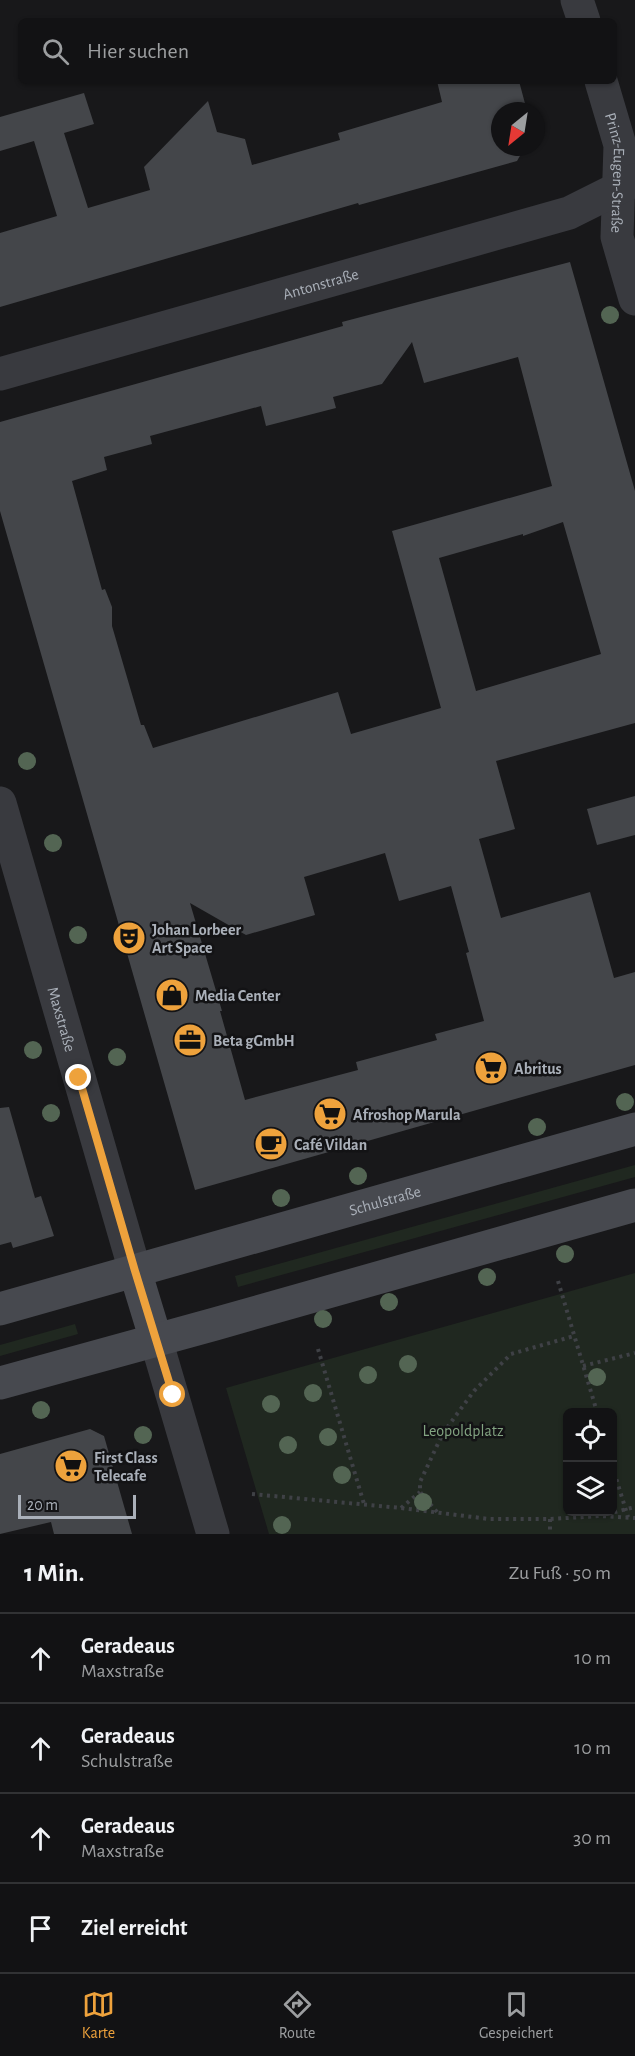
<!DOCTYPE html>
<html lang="de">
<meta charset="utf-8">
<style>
body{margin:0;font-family:"Alegreya Sans",sans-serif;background:#1b1b1d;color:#f1f3f6}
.controls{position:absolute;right:18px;bottom:18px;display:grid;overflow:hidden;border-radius:9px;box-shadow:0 2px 4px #0004}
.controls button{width:54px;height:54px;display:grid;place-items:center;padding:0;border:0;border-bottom:2px solid #313234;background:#121214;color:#f1f3f6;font:30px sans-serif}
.compass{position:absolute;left:491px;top:102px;width:54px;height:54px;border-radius:50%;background:#121214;box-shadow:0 2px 4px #0004;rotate:210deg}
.scale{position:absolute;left:18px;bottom:15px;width:118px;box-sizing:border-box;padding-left:6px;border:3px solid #aab0b9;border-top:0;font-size:16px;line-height:21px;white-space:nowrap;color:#aab0b9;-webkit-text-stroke:4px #131315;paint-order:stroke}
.stop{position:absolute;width:18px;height:18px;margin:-14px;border:4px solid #eea23c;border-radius:50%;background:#fff}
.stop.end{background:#eea23c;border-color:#fff;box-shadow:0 2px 6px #0008}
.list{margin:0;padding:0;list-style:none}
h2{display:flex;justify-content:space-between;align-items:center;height:78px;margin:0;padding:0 24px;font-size:26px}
h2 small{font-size:20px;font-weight:400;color:#9c9ea0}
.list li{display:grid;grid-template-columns:39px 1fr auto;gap:18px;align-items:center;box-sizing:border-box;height:90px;padding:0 24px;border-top:2px solid #313234}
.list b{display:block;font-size:22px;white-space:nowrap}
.list p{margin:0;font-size:20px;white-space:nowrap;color:#9c9ea0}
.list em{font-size:20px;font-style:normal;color:#9c9ea0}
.icon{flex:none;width:33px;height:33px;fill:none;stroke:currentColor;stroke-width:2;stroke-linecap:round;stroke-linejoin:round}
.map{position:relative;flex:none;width:635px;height:1534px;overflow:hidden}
.search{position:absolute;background:#121214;box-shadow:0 2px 4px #0004;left:18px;right:18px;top:18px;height:66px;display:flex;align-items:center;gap:15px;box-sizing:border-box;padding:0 21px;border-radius:9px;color:#9c9ea0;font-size:22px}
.sheet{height:438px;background:#121214}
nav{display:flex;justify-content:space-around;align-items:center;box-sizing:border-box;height:84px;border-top:2px solid #313234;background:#121214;font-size:16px;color:#9c9ea0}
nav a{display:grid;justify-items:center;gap:3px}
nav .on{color:#eea23c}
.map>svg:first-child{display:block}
.green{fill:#202820;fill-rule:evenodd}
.building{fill:#44464a;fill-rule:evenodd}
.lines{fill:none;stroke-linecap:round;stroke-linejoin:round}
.path{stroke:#3f4146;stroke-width:4;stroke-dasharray:3 4.5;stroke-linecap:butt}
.street{stroke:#393a3f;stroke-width:33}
.secondary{stroke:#47494f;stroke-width:33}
.tree{fill:#536553}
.route{stroke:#eea23c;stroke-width:8}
.labels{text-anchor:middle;stroke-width:5;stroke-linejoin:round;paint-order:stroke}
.street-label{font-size:16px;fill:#aab0b9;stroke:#131315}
.poi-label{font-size:16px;font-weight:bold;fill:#aab0b9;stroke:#131315;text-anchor:start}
.park-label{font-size:16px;fill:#83a482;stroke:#131315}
</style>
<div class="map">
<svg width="635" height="1534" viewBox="0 0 635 1534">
<rect width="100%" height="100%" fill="#18181a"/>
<g class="green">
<path d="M 635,1165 L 635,1177 L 238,1287 L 235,1276 Z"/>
<path d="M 635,1273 L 635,1534 L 269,1534 L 226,1388 ZM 568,1412 L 612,1412 L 612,1512 L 568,1512 Z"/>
<path d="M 75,1324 L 78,1334 L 0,1356 L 0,1345 Z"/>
</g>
<g class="building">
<path d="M 437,81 L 519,81 L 527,111 L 500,111 L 500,147 L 525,147 L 517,161 L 359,205 L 358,203 L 0,307 L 0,233 L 57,216 L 34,141 L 0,151 L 0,117 L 84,93 L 94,124 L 64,133 L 88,208 L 150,190 L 144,167 L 208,101 L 217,132 L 245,139 L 252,165 L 340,140 L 338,133 L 442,102 Z"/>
<path d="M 570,262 L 635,491 L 635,723 L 496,761 L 515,829 L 479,839 L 501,918 L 590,892 L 614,978 L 635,972 L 635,1065 L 195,1190 L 0,511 L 0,422 L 343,326 L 342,322 ZM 412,342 L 424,383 L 518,357 L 552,486 L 392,531 L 441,708 L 351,734 L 338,692 L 153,748 L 144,725 L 141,725 L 112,626 L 112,607 L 105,589 L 102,590 L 72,481 L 107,470 L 104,457 L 152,444 L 150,436 L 261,406 L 266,426 L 336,408 L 333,397 L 382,384 ZM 563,522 L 601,654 L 476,691 L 439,558 L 523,534 L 523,536 ZM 385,853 L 399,901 L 451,886 L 469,952 L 466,953 L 484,1021 L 435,1034 L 437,1040 L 356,1062 L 358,1070 L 245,1100 L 220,1011 L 222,1011 L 190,903 L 246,935 L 315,915 L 304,877 Z"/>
<path d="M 635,796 L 635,835 L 597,845 L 587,809 Z"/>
<path d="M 9,1107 L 35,1198 L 41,1196 L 54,1236 L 13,1248 L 11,1242 L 0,1245 L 0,1108 Z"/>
<path d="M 90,1429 L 104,1436 L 132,1534 L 54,1534 L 51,1522 L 0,1534 L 0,1454 Z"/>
</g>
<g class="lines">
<g class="path">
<path d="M 558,1281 L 597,1412"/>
<path d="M 318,1349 L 364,1504"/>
<path d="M 583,1366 L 635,1353"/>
<path d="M 612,1465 L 628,1517"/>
<path d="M 252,1494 L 401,1508 L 489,1519 L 550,1519 L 600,1516 L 635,1518"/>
<path d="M 401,1508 L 420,1492"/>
<path d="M 437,1512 L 420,1492 L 420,1482 L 443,1433 L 474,1391 L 511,1354 L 574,1336"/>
<path d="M 607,1514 L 635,1507"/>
<path d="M 550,1519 L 550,1534"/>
</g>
<g class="street">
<path d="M 577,0 L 584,21"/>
<path id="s1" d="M 601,81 L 620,145 L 617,237 L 635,299"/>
<path id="s2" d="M 0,374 L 569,213 L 635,180"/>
<path id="s3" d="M 0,803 L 135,1271"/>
<path d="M 156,1340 L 213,1534"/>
</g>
<g class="secondary">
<path d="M 135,1271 L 156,1340"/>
<path id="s4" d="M 0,1309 L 635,1129"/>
<path d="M 0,1383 L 215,1324 L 635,1205"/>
</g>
</g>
<g class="tree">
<circle cx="610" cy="315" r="9"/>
<circle cx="27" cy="761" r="9"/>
<circle cx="53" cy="843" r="9"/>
<circle cx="78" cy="935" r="9"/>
<circle cx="33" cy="1050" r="9"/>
<circle cx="117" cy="1057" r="9"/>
<circle cx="625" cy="1102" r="9"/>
<circle cx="51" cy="1113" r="9"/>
<circle cx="537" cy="1127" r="9"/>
<circle cx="358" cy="1176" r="9"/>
<circle cx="281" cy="1198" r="9"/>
<circle cx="565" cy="1254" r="9"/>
<circle cx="487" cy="1277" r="9"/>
<circle cx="389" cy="1302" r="9"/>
<circle cx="323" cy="1319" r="9"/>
<circle cx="408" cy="1364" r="9"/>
<circle cx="368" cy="1375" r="9"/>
<circle cx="597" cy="1377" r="9"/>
<circle cx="313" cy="1393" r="9"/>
<circle cx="271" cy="1404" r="9"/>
<circle cx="41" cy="1410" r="9"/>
<circle cx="143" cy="1435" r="9"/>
<circle cx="328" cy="1437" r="9"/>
<circle cx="288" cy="1445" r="9"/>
<circle cx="342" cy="1475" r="9"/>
<circle cx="423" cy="1502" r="9"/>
<circle cx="282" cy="1525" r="9"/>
</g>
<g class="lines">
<path class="route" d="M 79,1078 L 135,1271 L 173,1395"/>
</g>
<defs>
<g id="theatre-disc" transform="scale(1.725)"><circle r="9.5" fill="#eea23c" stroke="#131315"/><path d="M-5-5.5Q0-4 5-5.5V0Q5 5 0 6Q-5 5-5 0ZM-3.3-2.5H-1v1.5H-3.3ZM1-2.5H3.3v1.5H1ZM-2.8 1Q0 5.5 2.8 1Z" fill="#111"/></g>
<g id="shop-disc" transform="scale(1.725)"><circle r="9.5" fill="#eea23c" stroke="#131315"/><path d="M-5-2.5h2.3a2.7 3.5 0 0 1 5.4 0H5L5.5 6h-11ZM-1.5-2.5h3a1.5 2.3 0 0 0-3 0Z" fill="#111"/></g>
<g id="office-disc" transform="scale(1.725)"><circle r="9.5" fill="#eea23c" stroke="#131315"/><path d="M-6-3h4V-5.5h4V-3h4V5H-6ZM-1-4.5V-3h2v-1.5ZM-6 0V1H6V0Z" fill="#111"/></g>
<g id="supermarket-disc" transform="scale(1.725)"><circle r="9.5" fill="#eea23c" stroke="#131315"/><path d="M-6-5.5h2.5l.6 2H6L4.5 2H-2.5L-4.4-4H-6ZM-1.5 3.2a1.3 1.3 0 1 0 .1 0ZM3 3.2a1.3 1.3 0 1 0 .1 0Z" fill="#111"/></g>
<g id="cafe-disc" transform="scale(1.725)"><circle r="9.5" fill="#eea23c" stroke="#131315"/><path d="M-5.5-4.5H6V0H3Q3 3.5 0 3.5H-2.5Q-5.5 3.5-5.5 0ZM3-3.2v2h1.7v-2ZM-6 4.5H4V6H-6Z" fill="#111"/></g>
</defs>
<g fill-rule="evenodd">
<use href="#theatre-disc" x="129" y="938"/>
<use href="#shop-disc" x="172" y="995"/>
<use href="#office-disc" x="190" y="1040"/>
<use href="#supermarket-disc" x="491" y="1068"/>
<use href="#supermarket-disc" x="330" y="1114"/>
<use href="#cafe-disc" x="271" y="1144"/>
<use href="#supermarket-disc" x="71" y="1466"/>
</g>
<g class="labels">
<g class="street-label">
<text dy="6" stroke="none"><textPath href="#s1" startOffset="94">Prinz-Eugen-Straße</textPath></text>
<text dy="6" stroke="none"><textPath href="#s2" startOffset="333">Antonstraße</textPath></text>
<text dy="6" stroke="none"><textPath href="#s3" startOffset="225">Maxstraße</textPath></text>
<text dy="6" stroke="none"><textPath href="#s4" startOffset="400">Schulstraße</textPath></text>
</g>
<g class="poi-label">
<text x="152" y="935">Johan Lorbeer<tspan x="152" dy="18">Art Space</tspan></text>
<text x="195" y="1001">Media Center</text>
<text x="213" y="1046">Beta gGmbH</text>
<text x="514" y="1074">Abritus</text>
<text x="353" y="1120">Afroshop Marula</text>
<text x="294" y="1150">Café Vildan</text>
<text x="94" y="1463">First Class<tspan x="94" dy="18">Telecafe</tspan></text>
</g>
<g class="park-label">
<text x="463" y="1436">Leopoldplatz</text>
</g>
</g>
</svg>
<div class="controls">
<button><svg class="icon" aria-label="locate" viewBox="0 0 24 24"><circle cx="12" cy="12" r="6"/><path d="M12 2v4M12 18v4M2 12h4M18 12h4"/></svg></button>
<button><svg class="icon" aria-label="layers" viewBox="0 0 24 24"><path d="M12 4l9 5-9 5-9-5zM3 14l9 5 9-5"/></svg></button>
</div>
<svg class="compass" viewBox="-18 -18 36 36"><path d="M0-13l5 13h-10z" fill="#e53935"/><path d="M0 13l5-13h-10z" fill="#9c9ea0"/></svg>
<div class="scale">20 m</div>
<div class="stop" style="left:173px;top:1395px"></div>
<div class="stop end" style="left:79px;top:1078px"></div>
<div class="search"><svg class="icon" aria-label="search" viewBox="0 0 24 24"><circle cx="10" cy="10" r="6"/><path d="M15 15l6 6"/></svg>Hier suchen</div>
</div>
<section class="sheet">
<h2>1 Min.<small>Zu Fuß · 50 m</small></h2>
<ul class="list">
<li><svg class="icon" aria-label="ahead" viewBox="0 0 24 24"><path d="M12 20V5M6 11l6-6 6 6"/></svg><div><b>Geradeaus</b><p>Maxstraße</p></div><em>10 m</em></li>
<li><svg class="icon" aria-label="ahead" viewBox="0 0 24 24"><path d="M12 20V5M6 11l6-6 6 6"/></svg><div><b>Geradeaus</b><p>Schulstraße</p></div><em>10 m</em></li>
<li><svg class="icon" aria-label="ahead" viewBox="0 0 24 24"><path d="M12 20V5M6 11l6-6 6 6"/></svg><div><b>Geradeaus</b><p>Maxstraße</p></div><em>30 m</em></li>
<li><svg class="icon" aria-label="arrive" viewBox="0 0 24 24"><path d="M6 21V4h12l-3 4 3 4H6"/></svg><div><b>Ziel erreicht</b></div></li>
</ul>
</section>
<nav>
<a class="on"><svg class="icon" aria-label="map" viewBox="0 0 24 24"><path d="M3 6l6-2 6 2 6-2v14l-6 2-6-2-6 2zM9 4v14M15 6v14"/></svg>Karte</a>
<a><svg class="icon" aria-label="directions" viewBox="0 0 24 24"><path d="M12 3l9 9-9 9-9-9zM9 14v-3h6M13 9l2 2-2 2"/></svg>Route</a>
<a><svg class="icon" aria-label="saved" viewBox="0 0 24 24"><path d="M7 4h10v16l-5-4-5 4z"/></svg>Gespeichert</a>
</nav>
